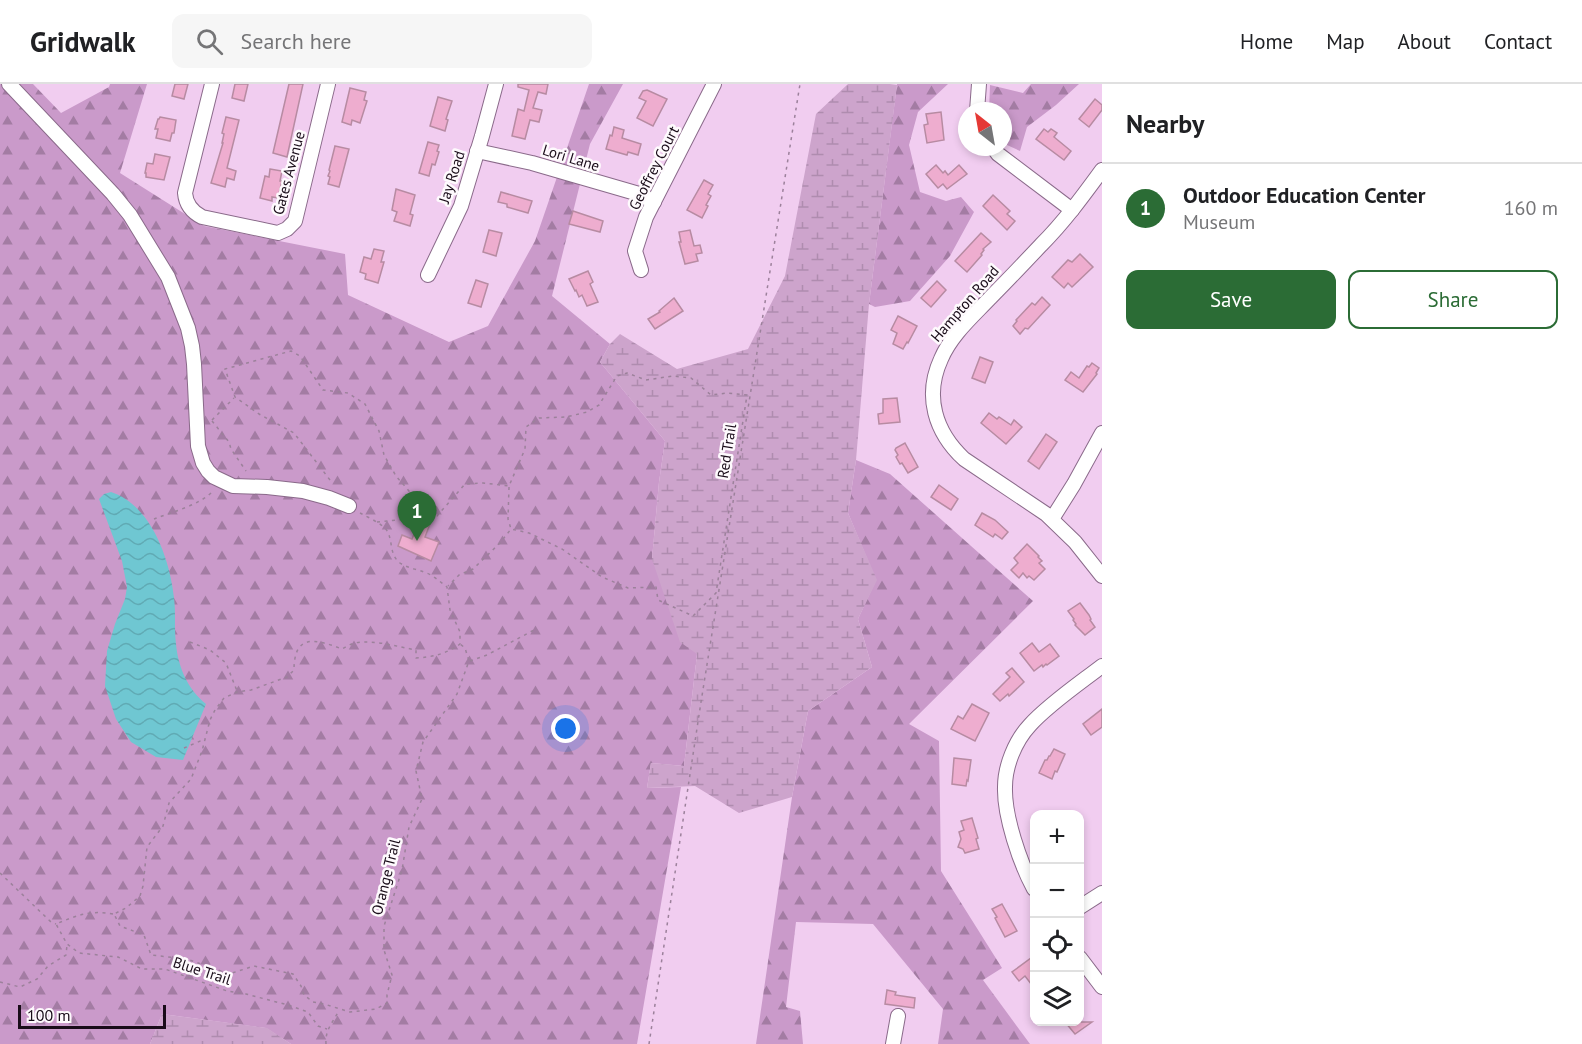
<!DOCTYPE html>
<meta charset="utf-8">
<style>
body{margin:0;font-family:"PT Sans",sans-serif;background:#f6f6f6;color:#202124}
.controls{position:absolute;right:18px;bottom:18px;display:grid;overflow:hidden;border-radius:12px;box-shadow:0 3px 9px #0003}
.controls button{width:54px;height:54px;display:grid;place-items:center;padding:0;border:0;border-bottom:2px solid #e0e0e0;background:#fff;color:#202124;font:30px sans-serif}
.compass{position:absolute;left:958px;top:18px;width:54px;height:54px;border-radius:50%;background:#fff;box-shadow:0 3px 9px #0003;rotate:329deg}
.scale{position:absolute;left:18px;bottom:15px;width:148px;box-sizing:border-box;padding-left:6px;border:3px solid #190c19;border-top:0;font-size:16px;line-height:21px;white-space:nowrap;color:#190c19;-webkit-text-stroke:4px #fefafd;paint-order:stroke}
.you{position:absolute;left:566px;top:645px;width:21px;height:21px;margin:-15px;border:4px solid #fff;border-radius:50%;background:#1a73e8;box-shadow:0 0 0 9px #1a73e833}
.badge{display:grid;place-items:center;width:39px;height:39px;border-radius:50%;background:#2b6c35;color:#fff;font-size:20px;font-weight:700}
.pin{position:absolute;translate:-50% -50px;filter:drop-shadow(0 2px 3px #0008)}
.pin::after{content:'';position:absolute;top:32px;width:21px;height:18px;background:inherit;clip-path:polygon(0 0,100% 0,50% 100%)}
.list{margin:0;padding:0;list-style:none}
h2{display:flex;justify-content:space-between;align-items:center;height:78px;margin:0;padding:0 24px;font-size:26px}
h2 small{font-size:20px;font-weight:400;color:#757577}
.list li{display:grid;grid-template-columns:39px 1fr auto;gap:18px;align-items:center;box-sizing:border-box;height:90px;padding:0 24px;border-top:2px solid #e0e0e0}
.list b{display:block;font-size:22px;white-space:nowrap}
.list p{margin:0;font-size:20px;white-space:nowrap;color:#757577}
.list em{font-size:20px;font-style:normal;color:#757577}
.actions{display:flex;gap:12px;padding:18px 24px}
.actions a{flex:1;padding:14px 0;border:2px solid #2b6c35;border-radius:12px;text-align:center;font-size:21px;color:#2b6c35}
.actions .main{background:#2b6c35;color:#fff}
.icon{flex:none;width:33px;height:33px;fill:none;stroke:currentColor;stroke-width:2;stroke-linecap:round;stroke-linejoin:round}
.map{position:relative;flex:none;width:1102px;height:960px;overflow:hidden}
header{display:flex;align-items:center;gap:36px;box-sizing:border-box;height:84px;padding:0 30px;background:#fff;border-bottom:2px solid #e0e0e0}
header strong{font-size:28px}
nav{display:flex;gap:33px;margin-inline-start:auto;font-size:21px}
.search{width:420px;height:54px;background:#f6f6f6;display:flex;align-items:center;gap:15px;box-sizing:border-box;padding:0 21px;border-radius:12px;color:#757577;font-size:22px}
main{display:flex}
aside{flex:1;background:#fff}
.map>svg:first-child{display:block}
.forest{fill:url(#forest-firs)}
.wetland{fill:url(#wetland-marsh)}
.water{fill:url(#water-waves)}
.building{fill:#eeadcf;stroke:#b78ba2;stroke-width:1.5}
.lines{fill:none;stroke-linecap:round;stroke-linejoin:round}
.minor-casing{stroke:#8a6a8a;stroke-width:16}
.path{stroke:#9c819b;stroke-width:1.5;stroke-dasharray:3 4.5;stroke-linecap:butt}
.minor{stroke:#fff;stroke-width:14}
.labels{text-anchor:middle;stroke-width:5;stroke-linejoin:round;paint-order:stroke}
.street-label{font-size:15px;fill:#190c19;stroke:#fefafd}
</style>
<header>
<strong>Gridwalk</strong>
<div class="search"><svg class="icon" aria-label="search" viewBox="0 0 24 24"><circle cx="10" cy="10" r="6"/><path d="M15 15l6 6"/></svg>Search here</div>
<nav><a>Home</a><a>Map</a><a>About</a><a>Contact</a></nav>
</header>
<main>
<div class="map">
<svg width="1102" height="960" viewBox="0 0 1102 960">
<defs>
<pattern id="forest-firs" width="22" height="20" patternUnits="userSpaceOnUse" patternTransform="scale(1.5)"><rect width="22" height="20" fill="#ca9aca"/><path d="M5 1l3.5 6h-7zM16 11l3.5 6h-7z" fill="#a37ca3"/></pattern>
<pattern id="wetland-marsh" width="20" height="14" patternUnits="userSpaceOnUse" patternTransform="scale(1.5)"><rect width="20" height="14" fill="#cda4cc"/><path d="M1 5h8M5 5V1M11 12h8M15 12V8" fill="none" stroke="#af8caf"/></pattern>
<pattern id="water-waves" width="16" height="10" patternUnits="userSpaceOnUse" patternTransform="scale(1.5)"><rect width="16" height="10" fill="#6fc7d2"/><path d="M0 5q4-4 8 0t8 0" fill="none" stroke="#60aab4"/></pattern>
</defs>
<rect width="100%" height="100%" fill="#f1cdf0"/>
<g class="forest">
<path d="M 0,0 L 33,0 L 61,29 L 109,3 L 110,0 L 147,0 L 120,89 L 204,142 L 345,170 L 348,211 L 449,258 L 488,242 L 535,157 L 589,0 L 623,0 L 590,60 L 552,212 L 610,260 L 600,278 L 665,357 L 659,398 L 652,475 L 697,570 L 684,682 L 651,679 L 647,704 L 681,703 L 637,960 L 291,960 L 266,944 L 162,930 L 150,960 L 0,960 Z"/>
<path d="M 897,0 L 948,0 L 918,28 L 909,61 L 920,108 L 946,117 L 961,113 L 974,128 L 950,172 L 910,217 L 875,223 L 869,220 Z"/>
<path d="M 1031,0 L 1079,0 L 1056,21 L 1027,43 L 1020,67 L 1007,61 L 1003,57 L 1003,27 L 989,27 L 990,1 L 1023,9 Z"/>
<path d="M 856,376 L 890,390 L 1033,517 L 909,640 L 939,657 L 941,787 L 1002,884 L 983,896 L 1030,960 L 938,960 L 943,925 L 873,840 L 796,838 L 786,923 L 800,927 L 803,960 L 756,960 L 792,713 L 808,627 L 872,583 L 858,535 L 876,496 L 848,429 Z"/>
</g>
<g class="wetland">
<path d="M 848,0 L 890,0 L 897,1 L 869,220 L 856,376 L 848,429 L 877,496 L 858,535 L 872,583 L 808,627 L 792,713 L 739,729 L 695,702 L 647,704 L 651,679 L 684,682 L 697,570 L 680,558 L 652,475 L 659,398 L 665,357 L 600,278 L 610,260 L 620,250 L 677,285 L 748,265 L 785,192 L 816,30 Z"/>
<path d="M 162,930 L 267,944 L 291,960 L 150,960 Z"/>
</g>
<path class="water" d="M 111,408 C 151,421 170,475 174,514 C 176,529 174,545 176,560 C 178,583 188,606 206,620 L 183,676 L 156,673 L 131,658 L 116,635 L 105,602 L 107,567 L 115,540 L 125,515 L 127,503 L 122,477 L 99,415 L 104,410 Z"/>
<g class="building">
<path d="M 175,0 L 188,0 L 184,15 L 172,12 Z"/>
<path d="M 235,0 L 248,0 L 244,17 L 232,14 Z"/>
<path d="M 289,0 L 303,0 L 287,73 L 273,69 Z"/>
<path d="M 518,0 L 548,0 L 546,10 L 538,8 L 533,24 L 542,26 L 539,38 L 530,36 L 525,55 L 512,52 L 518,25 L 524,27 L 529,6 L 518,3 Z"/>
<path d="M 350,4 L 366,8 L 364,16 L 367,17 L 360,39 L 352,36 L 351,41 L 342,38 Z"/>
<path d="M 647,6 L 667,15 L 653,42 L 637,34 L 646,17 L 639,14 L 643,7 Z"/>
<path d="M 438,13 L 452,17 L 446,35 L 448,36 L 445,47 L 430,42 Z"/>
<path d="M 1095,15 L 1102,21 L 1102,26 L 1089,43 L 1079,35 Z"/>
<path d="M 941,28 L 944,56 L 927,59 L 924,41 L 928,40 L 926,30 Z"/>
<path d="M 160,33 L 176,36 L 174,49 L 172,49 L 170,57 L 156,54 L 158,45 L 155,45 L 158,35 L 159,35 Z"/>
<path d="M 226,33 L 239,36 L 227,84 L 236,87 L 234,96 L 227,94 L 225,103 L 211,99 L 223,59 L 222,59 L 224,50 L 222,49 Z"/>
<path d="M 614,43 L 624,46 L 622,54 L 641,60 L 638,71 L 628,68 L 627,71 L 606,65 L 610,51 L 612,52 Z"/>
<path d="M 1044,45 L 1048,48 L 1051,45 L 1057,49 L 1054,53 L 1071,67 L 1064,76 L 1036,55 Z"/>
<path d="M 428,58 L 439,61 L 437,67 L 439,68 L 435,81 L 432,80 L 429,92 L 419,89 Z"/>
<path d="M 335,62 L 349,65 L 339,103 L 328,100 L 330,93 L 328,92 L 330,87 L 329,86 Z"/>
<path d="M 155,70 L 170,73 L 164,96 L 146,93 L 146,89 L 145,89 L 147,79 L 153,80 Z"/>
<path d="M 936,81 L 943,89 L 945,87 L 948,91 L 959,81 L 967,90 L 947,105 L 943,100 L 938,104 L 926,90 Z"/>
<path d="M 270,85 L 282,87 L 280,97 L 282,97 L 278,114 L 272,113 L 272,117 L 260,114 L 265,92 L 269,93 Z"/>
<path d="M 704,96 L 713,101 L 708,110 L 711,112 L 706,121 L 708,122 L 702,134 L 687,126 Z"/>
<path d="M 396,105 L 415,111 L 410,130 L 413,131 L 410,142 L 394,137 L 397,128 L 392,126 Z"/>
<path d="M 501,108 L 532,117 L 528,129 L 507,123 L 507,120 L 498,118 Z"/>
<path d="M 993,111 L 1010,127 L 1007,130 L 1015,137 L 1007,146 L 983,122 Z"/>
<path d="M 573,127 L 603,137 L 600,148 L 569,140 Z"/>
<path d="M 489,146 L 502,149 L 496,172 L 483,168 Z"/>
<path d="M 690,146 L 694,162 L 700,161 L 702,169 L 696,170 L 698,177 L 685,180 L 679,158 L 681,158 L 679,148 Z"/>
<path d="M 981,149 L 991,158 L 983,165 L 984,166 L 981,170 L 982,171 L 967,188 L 955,177 Z"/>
<path d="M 374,165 L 384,167 L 381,178 L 384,178 L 378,199 L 365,195 L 366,190 L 360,188 L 364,173 L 371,175 Z"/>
<path d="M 1080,170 L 1093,183 L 1072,203 L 1068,199 L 1064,204 L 1052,193 L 1068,176 L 1072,178 Z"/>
<path d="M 588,187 L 593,198 L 590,200 L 598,218 L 587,222 L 582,211 L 579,213 L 576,206 L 575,207 L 569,195 Z"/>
<path d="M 476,196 L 488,200 L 481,223 L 468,219 Z"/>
<path d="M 937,197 L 946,206 L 931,223 L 921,214 Z"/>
<path d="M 1042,213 L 1050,221 L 1028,245 L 1025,244 L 1020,250 L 1013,242 L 1017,237 L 1016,236 L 1032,219 L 1035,221 Z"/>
<path d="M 674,214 L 683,227 L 655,245 L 648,235 L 660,228 L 659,227 Z"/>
<path d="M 898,232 L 917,242 L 908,259 L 907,258 L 903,265 L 893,260 L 897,249 L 891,246 Z"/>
<path d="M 980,273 L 993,278 L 985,299 L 972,294 Z"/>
<path d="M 1092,279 L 1099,284 L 1096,289 L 1097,290 L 1083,308 L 1065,296 L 1071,288 L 1079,294 L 1087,282 L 1089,283 Z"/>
<path d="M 897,314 L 900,338 L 879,340 L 878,330 L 883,329 L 883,315 Z"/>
<path d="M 989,329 L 997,335 L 999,333 L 1011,341 L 1014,336 L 1022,343 L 1006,360 L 981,339 Z"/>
<path d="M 1046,350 L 1057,358 L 1039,385 L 1028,377 Z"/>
<path d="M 905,359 L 918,383 L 908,389 L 902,379 L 900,380 L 896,373 L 898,371 L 895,366 L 896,364 Z"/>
<path d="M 939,401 L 958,415 L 951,426 L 931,413 Z"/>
<path d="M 982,429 L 995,436 L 1008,448 L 1002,455 L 995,450 L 993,453 L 975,441 Z"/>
<path d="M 420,436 L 430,440 L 425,453 L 439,458 L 431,477 L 398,462 L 402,451 L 412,455 Z"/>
<path d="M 1027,460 L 1039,472 L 1038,473 L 1042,477 L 1039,479 L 1045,485 L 1034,496 L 1029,492 L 1027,494 L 1023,489 L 1019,494 L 1011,486 L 1018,479 L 1014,474 Z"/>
<path d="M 1080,519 L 1089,531 L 1091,535 L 1090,536 L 1095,543 L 1085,551 L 1075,541 L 1076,540 L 1073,536 L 1074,535 L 1068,527 Z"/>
<path d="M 1032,559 L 1039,568 L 1050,560 L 1059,572 L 1047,581 L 1046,580 L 1043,583 L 1042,581 L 1034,587 L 1020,569 Z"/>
<path d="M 1012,584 L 1024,598 L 1009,612 L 1008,610 L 1000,617 L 993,610 L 1010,593 L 1006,589 Z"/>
<path d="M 972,620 L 989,629 L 975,657 L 951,645 L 958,632 L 963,635 Z"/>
<path d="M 1102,625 L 1102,643 L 1091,651 L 1083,640 Z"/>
<path d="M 1054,665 L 1065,670 L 1057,688 L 1055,687 L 1052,695 L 1039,689 L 1045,676 L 1047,676 L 1049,672 L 1050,672 Z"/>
<path d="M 954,674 L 971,676 L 968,697 L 967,696 L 966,702 L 952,700 Z"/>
<path d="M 972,734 L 978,754 L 976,755 L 979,765 L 965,769 L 963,765 L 958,763 L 961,755 L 959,748 L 964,746 L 961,737 Z"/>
<path d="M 1002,820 L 1017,847 L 1005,853 L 995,834 L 997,833 L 992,825 Z"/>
<path d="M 1031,874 L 1035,878 L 1035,905 L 1025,892 L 1019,897 L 1012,888 Z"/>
<path d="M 887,906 L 896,908 L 895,911 L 915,914 L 914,924 L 885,920 Z"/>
<path d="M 1065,938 L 1092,938 L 1075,950 Z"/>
</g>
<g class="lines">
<g class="minor-casing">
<g id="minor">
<path d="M 9,0 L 113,110 L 130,131 L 168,193 L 188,244 L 192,262 L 194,280 L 198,362 L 203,379 L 208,387 L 214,393 L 233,402 L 267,403 L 303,407 L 329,414 L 349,422"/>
<path d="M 212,0 L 185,109 C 186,121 192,128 202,133 L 278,149 L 287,145 L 295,137 L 328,0"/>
<path d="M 977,27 L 979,0"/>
<path d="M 993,63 L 998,70 L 1072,126"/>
<path d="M 477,67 L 532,79 L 639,110 L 654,118"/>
<path d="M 1102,86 C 1083,112 1064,138 1041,161 C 1024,179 1007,197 990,214 C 973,232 951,251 941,275 C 924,312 935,348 964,375 L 1046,430 L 1075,458 L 1102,492"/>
<path d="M 641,186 L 635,167 L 646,133 L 714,0"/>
<path d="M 428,191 L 461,122 L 482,52 L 496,0"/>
<path d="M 1052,435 L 1074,400 L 1102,349"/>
<path d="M 1034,805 C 1020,779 1004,732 1005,703 C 1005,682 1015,657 1030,641 C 1049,620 1080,599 1102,582"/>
<path d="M 1080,823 L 1102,809"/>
<path d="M 1080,874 L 1102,903"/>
<path d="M 893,960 L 898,932"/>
</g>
</g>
<g class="path">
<path d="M 212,336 L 234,314"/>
<path d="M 212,337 L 229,358 L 231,365 L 246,387"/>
<path d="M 330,396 L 294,349 L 259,330 L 235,313 L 225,285 L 291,267 L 300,272 L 323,306 L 348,309 L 365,320 L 379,347 L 384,371 L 396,392 L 409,407 L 421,433"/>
<path d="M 509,403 L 508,435 L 511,445"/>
<path d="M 360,429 C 368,433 378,438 385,444 C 394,454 388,470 400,479 C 409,485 422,486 431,491 C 437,495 442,499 447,503 L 450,526 L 460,548 L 460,560 C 446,570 433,573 416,574 L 416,566 C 399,563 372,555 355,559 C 350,560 346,563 342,565 C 316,555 294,549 294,586 L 287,593 L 251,606 L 237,608 L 224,614 L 215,626 L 210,636 L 202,667 L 191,695 L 169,719 L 163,742 L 147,763 L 143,802 L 140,812 L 126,824 L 114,830 L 120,842 L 144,851 L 151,871 L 187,875 L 229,890 L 254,882 L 293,890 L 301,902 L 304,911 L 313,918 L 324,920 L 350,928 L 376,925 L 387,919 L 387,911 L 392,891 L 384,866 L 384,842 L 402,786 L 409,743 L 422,715 L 416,687 L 423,658 L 457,610 L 469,577 L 465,564 L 460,560"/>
<path d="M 154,435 C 172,428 200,421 213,407"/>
<path d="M 377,438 L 437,432 L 465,400 L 483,399 L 509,402 L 525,365 L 526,343 L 539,334 L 566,333 L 587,328 L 599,321 L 617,292 L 627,289 L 646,296 L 673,292 L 691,294 L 711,311 L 727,309 L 747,311 L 716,509 L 693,532 L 658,516 L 656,503 L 628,504 L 602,493 L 562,465 L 529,449 L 511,445 L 500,459 L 473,485 L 459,491 L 448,502"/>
<path d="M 190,558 L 210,566 L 226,579 L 237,607"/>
<path d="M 470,577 L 487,571 L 534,546"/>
<path d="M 184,664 L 205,655"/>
<path d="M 0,789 L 51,838 L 56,840"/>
<path d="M 113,830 C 89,826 78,831 56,840 L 67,860 L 79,869 L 118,873 L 142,885 L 165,885 L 227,907 L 246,910 L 288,921 L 308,928 L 318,942 L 327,945"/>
<path d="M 0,898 L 20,903 L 37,895 L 48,882 L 66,871 L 67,861"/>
<path d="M 326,960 C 325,945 333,939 339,926"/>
<path d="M 649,960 L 701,618 L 800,0"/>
</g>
<use href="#minor" class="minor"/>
</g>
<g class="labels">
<g class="street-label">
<text transform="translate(571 74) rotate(17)" y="5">Lori Lane</text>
<text transform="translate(654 84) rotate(-63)" y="5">Geoffrey Court</text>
<text transform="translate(289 89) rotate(-75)" y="5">Gates Avenue</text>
<text transform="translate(452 93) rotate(-72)" y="5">Jay Road</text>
<text transform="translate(965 220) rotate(-49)" y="5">Hampton Road</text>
<text transform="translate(727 367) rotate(-81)" y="5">Red Trail</text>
<text transform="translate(386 793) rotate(-76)" y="5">Orange Trail</text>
<text transform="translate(202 887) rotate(18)" y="5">Blue Trail</text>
</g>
</g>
</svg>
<div class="controls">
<button>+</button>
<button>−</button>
<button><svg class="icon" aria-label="locate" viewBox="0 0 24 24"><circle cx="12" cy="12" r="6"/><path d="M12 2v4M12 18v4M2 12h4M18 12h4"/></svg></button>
<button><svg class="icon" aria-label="layers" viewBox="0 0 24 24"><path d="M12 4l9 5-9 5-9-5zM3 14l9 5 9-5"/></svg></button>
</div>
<svg class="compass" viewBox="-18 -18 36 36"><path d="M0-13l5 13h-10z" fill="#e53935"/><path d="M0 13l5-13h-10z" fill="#757577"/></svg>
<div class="scale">100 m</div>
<div class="you"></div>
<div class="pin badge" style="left:417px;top:457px">1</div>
</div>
<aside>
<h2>Nearby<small></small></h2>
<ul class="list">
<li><span class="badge">1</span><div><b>Outdoor Education Center</b><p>Museum</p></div><em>160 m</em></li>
</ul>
<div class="actions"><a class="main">Save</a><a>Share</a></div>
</aside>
</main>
